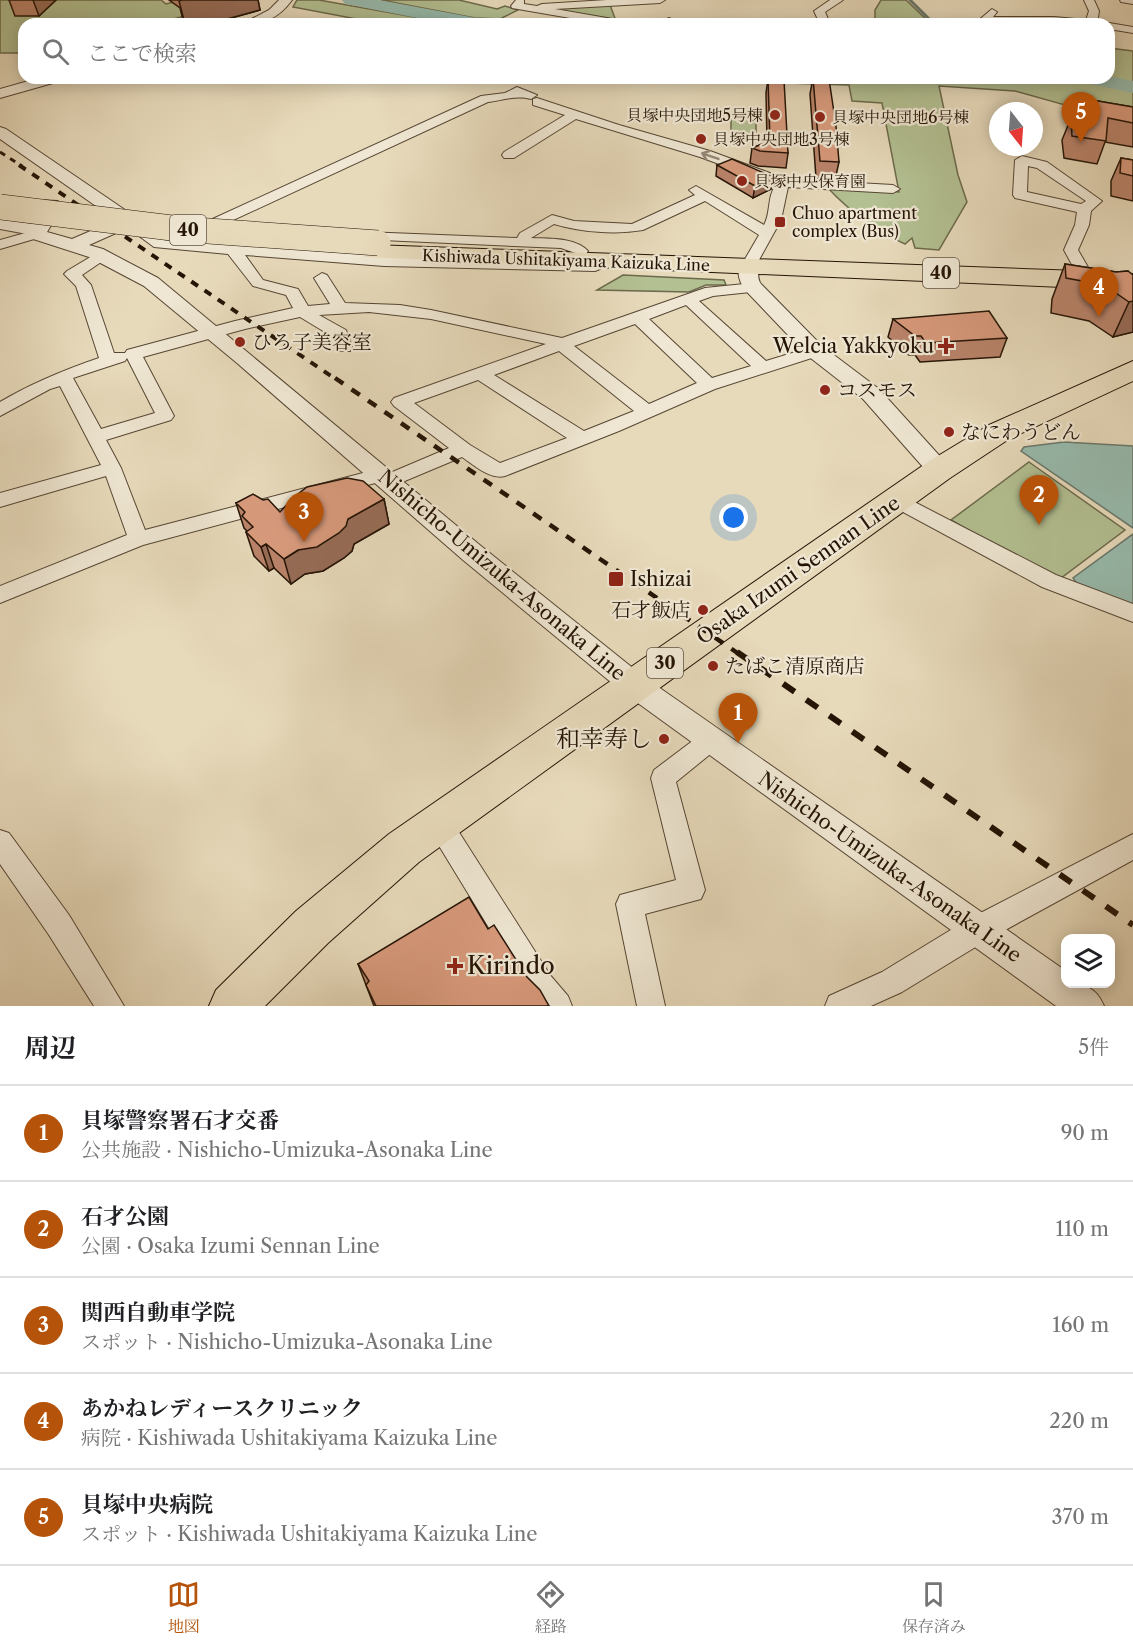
<!DOCTYPE html>
<html lang="ja">
<meta charset="utf-8">
<style>
body{margin:0;font-family:"Libre Caslon Text","Noto Serif JP",serif;background:#f6f6f6;color:#202124}
.controls{position:absolute;right:18px;bottom:18px;display:grid;overflow:hidden;border-radius:12px;box-shadow:0 3px 15px #0003}
.controls button{width:54px;height:54px;display:grid;place-items:center;padding:0;border:0;border-bottom:2px solid #e0e0e0;background:#fff;color:#202124;font:30px sans-serif}
.compass{position:absolute;left:989px;top:102px;width:54px;height:54px;border-radius:50%;background:#fff;box-shadow:0 3px 15px #0003;rotate:163deg}
.you{position:absolute;left:734px;top:518px;width:21px;height:21px;margin:-15px;border:4px solid #fff;border-radius:50%;background:#1a73e8;box-shadow:0 0 0 9px #1a73e833}
.badge{display:grid;place-items:center;width:39px;height:39px;border-radius:50%;background:#b45309;color:#fff;font-size:20px;font-weight:700}
.pin{position:absolute;translate:-50% -50px;filter:drop-shadow(0 2px 3px #0008)}
.pin::after{content:'';position:absolute;top:32px;width:21px;height:18px;background:inherit;clip-path:polygon(0 0,100% 0,50% 100%)}
.list{margin:0;padding:0;list-style:none}
h2{display:flex;justify-content:space-between;align-items:center;height:78px;margin:0;padding:0 24px;font-size:26px}
h2 small{font-size:20px;font-weight:400;color:#757577}
.list li{display:grid;grid-template-columns:39px 1fr auto;gap:18px;align-items:center;box-sizing:border-box;height:96px;padding:0 24px;border-top:2px solid #e0e0e0}
.list b{display:block;font-size:22px;white-space:nowrap}
.list p{margin:0;font-size:20px;white-space:nowrap;color:#757577}
.list em{font-size:20px;font-style:normal;color:#757577}
.icon{flex:none;width:33px;height:33px;fill:none;stroke:currentColor;stroke-width:2;stroke-linecap:round;stroke-linejoin:round}
.map{position:relative;flex:none;width:1133px;height:1006px;overflow:hidden}
.search{position:absolute;background:#fff;box-shadow:0 3px 15px #0003;left:18px;right:18px;top:18px;height:66px;display:flex;align-items:center;gap:15px;box-sizing:border-box;padding:0 21px;border-radius:18px;color:#757577;font-size:22px}
.sheet{height:558px;background:#fff}
nav{display:flex;justify-content:space-around;align-items:center;box-sizing:border-box;height:84px;border-top:2px solid #e0e0e0;background:#fff;font-size:16px;color:#757577}
nav a{display:grid;justify-items:center;gap:3px}
nav .on{color:#b45309}
.map>svg:first-child{display:block}
.green{fill:#b3c092;stroke:#6c6a4c;stroke-width:1.5}
.water{fill:#97bbae;stroke:#69786b;stroke-width:1.5}
.lines{fill:none;stroke-linecap:round;stroke-linejoin:round}
.stream{stroke:#69786b;stroke-width:3}
.river{fill:#97bbae;fill-rule:evenodd}
.minor-casing{stroke:#564633;stroke-width:2}
.tertiary-casing{stroke:#564633;stroke-width:2}
.primary-casing{stroke:#251406;stroke-width:2}
.minor{fill:#efe7d3;fill-rule:evenodd}
.tertiary{fill:#efe7d3;fill-rule:evenodd}
.primary{fill:#e7dabb;fill-rule:evenodd}
.rail-far3{stroke:#251406;stroke-width:3;stroke-dasharray:6 6;stroke-linecap:butt}
.rail-far2{stroke:#251406;stroke-width:4;stroke-dasharray:8 8;stroke-linecap:butt}
.rail-far1{stroke:#251406;stroke-width:4.5;stroke-dasharray:10 10;stroke-linecap:butt}
.rail{stroke:#251406;stroke-width:6;stroke-dasharray:14 14;stroke-linecap:butt}
.primary-bridge-casing{stroke:#251406;stroke-width:26;stroke-linecap:butt}
.primary-bridge{stroke:#e7dabb;stroke-width:25}
.wall{fill:#ba846b;stroke:#251406;stroke-width:1.5}
.shaded-wall{fill:#976c57;stroke:#251406;stroke-width:1.5}
.building{fill:#d89a7c;stroke:#251406;stroke-width:1.5}
.oneway{stroke:#948877}
.poi-dot{fill:#8f2418;stroke:#efe7d3;stroke-width:2}
.labels{text-anchor:middle;stroke-width:4.5;stroke-linejoin:round;paint-order:stroke}
.far-poi-label{font-size:16px;fill:#251406;stroke:#efe7d3;text-anchor:start}
.far-street-label{font-size:16px;fill:#251406;stroke:#efe7d3}
.shield{fill:#efe7d3;stroke:#625344;stroke-width:1.5}
.shield-label{font-size:18px;font-weight:bold;fill:#251406}
.poi-label{font-size:20px;fill:#251406;stroke:#efe7d3;text-anchor:start}
.street-label{font-size:20px;fill:#251406;stroke:#efe7d3}
.near-poi-label{font-size:24px;fill:#251406;stroke:#efe7d3;text-anchor:end}
</style>
<div class="map">
<svg width="1133" height="1006" viewBox="0 0 1133 1006">
<rect width="100%" height="100%" fill="#e7dabb"/>
<filter id="stains"><feTurbulence type="fractalNoise" baseFrequency=".00333" numOctaves="4"/><feColorMatrix values="0 0 0 0 .2 0 0 0 0 .09 0 0 0 0 .02 0 0 0 .5 -.17"/></filter>
<radialGradient id="worn" r=".72"><stop offset=".6" stop-color="#630" stop-opacity="0"/><stop offset="1" stop-color="#630" stop-opacity=".3"/></radialGradient>
<g class="green">
<path d="M 0,0 L 161,0 L 166,4 L 182,0 L 203,11 L 155,24 L 24,24 L 24,53 L 0,53 Z"/>
<path d="M 297,0 L 319,0 L 453,24 L 383,24 L 293,7 Z"/>
<path d="M 381,0 L 459,0 L 497,9 L 505,6 L 518,10 L 500,19 L 475,18 Z"/>
<path d="M 881,0 L 906,0 L 931,24 L 875,24 L 875,10 Z"/>
<path d="M 610,5 L 616,21 L 555,10 L 556,8 Z"/>
<path d="M 1109,48 L 1133,51 L 1133,124 L 1015,91 L 939,86 L 958,175 L 967,202 L 939,250 L 915,248 L 912,238 L 905,244 C 878,232 848,210 828,188 L 899,192 L 882,103 L 852,101 L 849,85 L 723,81 L 717,78 L 1109,78 Z"/>
<path d="M 731,113 L 756,114 L 756,134 L 731,133 Z"/>
<path d="M 623,275 L 724,280 L 726,285 L 706,285 L 689,292 L 597,290 Z"/>
<path d="M 1029,462 L 1125,530 L 1057,581 L 951,520 Z"/>
</g>
<g class="water">
<path d="M 1064,442 L 1133,446 L 1133,528 L 1021,451 L 1024,447 Z"/>
<path d="M 1133,534 L 1133,604 L 1077,584 L 1073,578 Z"/>
</g>
<g class="lines">
<path class="stream" d="M 910,0 L 934,24"/>
<g class="river">
<path d="M 342,0 L 379,0 L 476,18 L 482,20 L 485,24 L 448,24 L 351,5 L 345,4 Z"/>
<path d="M 1109,76 L 1133,81 L 1133,93 L 1081,82 L 1078,78 L 1109,78 Z"/>
</g>
<g class="minor-casing">
<g id="minor">
<path d="M 516,0 L 524,0 L 524,4 L 537,6 L 542,4 L 607,0 L 665,0 L 660,3 L 555,9 L 624,21 L 629,24 L 605,24 L 512,8 L 511,6 Z"/>
<path d="M 830,0 L 843,0 L 825,12 L 828,19 L 863,21 L 868,24 L 820,24 L 814,11 Z"/>
<path d="M 1084,0 L 1094,0 L 1099,11 L 1097,24 L 984,23 L 979,20 L 992,9 L 997,12 L 993,17 L 1054,17 L 1086,20 L 1089,11 Z"/>
<path d="M 1120,0 L 1133,0 L 1133,4 L 1121,2 Z"/>
<path d="M 669,18 L 680,23 L 656,24 Z"/>
<path d="M 1109,23 L 1133,27 L 1133,33 L 1109,29 L 1109,24 L 1105,24 Z"/>
<path d="M 517,87 L 537,95 L 531,99 C 516,95 503,100 488,102 L 216,228 L 211,229 L 204,225 L 206,222 L 481,96 L 505,93 Z"/>
<path d="M 537,98 L 619,125 L 710,151 L 786,179 L 893,185 L 900,189 L 893,193 L 788,187 L 781,220 L 754,269 L 749,271 L 741,266 L 759,235 L 705,201 L 643,230 C 615,235 581,232 554,224 L 531,238 C 549,239 575,237 588,251 L 586,254 L 581,255 L 561,248 L 359,239 L 357,236 L 364,232 L 517,238 L 520,233 L 552,215 L 574,221 L 632,224 L 695,195 L 689,190 L 696,186 L 764,225 C 771,213 767,196 776,185 L 700,157 L 576,119 L 514,158 L 504,158 L 502,155 L 504,152 L 565,115 L 533,105 L 533,99 Z"/>
<path d="M 1022,156 L 1047,162 L 1102,201 L 1091,211 L 1089,225 L 1078,250 L 1089,269 L 1086,272 L 1076,272 L 1064,250 L 1075,225 L 1077,212 L 1015,198 L 1013,195 L 1015,160 ZM 1028,166 L 1037,168 L 1086,201 L 1081,204 L 1027,192 Z"/>
<path d="M 129,218 L 163,240 L 384,256 L 600,263 L 603,266 L 600,269 L 595,271 L 384,266 L 245,255 L 263,280 L 298,289 L 308,306 L 330,304 L 314,278 L 322,273 L 327,275 L 345,303 L 400,305 L 431,310 L 562,338 L 705,288 L 754,283 L 760,285 L 762,288 L 760,291 L 713,296 L 699,301 L 766,361 L 815,346 L 821,347 L 823,351 L 821,355 L 715,389 L 619,431 L 505,476 C 490,480 474,465 462,457 L 388,488 L 381,486 L 379,482 L 143,545 L 0,603 L 0,586 L 127,535 L 106,476 L 0,507 L 0,493 L 101,465 L 60,386 L 50,389 L 0,416 L 0,402 C 32,383 64,370 99,358 L 76,286 L 64,274 L 67,271 L 97,253 L 107,253 L 110,256 L 82,275 L 91,285 L 114,353 L 125,353 L 127,350 L 235,321 L 293,308 L 286,295 L 253,286 L 228,254 L 154,247 L 124,225 L 122,222 L 124,219 ZM 686,305 L 751,366 L 712,378 L 649,319 ZM 369,312 L 431,319 L 546,344 L 394,398 L 391,402 L 394,406 L 449,448 L 390,473 L 382,468 L 145,530 L 121,468 L 106,440 L 171,420 L 174,416 L 143,357 L 245,329 L 300,317 L 333,337 L 338,351 L 350,351 L 352,347 L 346,330 L 319,315 ZM 635,324 L 697,383 L 649,404 L 574,346 ZM 559,351 L 634,411 L 584,431 L 494,375 ZM 127,358 L 155,413 L 101,429 L 73,378 L 125,361 ZM 478,380 L 567,438 L 500,463 L 470,445 L 414,403 Z"/>
<path d="M 36,230 L 41,231 L 43,234 L 41,237 L 0,249 L 0,240 Z"/>
<path d="M 897,493 L 1056,575 L 1133,604 L 1133,622 L 1042,587 L 890,505 L 887,500 L 890,495 Z"/>
<path d="M 711,730 L 719,733 L 723,740 L 719,747 L 676,782 L 705,890 L 701,899 L 645,914 L 665,1006 L 637,1006 L 616,904 L 620,895 L 676,880 L 651,778 L 654,770 L 703,733 Z"/>
<path d="M 439,811 L 448,815 L 550,975 L 568,996 L 572,1006 L 539,1006 L 530,995 L 430,831 L 426,823 L 430,815 Z"/>
<path d="M 0,830 L 9,833 L 69,915 L 124,1006 L 94,1006 L 49,935 L 0,864 Z"/>
<path d="M 1133,834 L 1133,860 L 987,940 L 902,992 L 871,1006 L 825,1006 L 829,996 L 882,972 L 967,920 Z"/>
</g>
</g>
<g class="tertiary-casing">
<g id="tertiary">
<path d="M 279,0 L 292,0 C 279,18 265,24 242,24 L 269,10 Z"/>
<path d="M 39,78 L 62,78 L 60,81 L 0,98 L 0,89 Z"/>
<path d="M 0,127 L 6,129 L 128,212 L 137,221 L 134,225 L 89,245 L 103,249 L 158,278 L 481,546 L 644,677 L 1066,971 L 1066,984 C 1085,984 1096,987 1104,1006 L 1056,1006 L 624,693 L 463,560 L 237,363 L 144,286 L 89,257 L 30,238 L 27,234 L 0,229 L 0,219 L 34,224 L 43,209 L 35,208 L 32,204 L 35,200 L 58,201 L 62,207 L 47,232 L 72,239 L 116,220 L 0,139 Z"/>
<path d="M 749,260 L 756,262 C 760,269 756,278 761,284 L 822,346 L 879,389 L 947,464 L 951,470 L 947,476 L 939,478 L 931,476 L 863,399 L 808,356 L 747,292 C 740,284 735,272 742,262 Z"/>
</g>
</g>
<g class="primary-casing">
<g id="primary">
<path d="M 373,245 L 1080,271 L 1133,274 L 1133,290 L 364,257 L 361,252 L 364,247 Z"/>
<path d="M 1133,361 L 1133,381 L 1009,439 L 950,478 L 419,862 L 328,943 L 265,1006 L 209,1006 L 216,990 L 296,911 L 389,834 L 928,462 L 989,425 Z"/>
</g>
</g>
<use href="#minor" class="minor"/>
<use href="#tertiary" class="tertiary"/>
<use href="#primary" class="primary"/>
<path class="rail-far3" d="M 0,152 L 22,166"/>
<path class="rail-far2" d="M 19,165 L 337,380"/>
<path class="rail-far1" d="M 335,378 L 739,654"/>
<path class="rail" d="M 737,652 L 1133,925"/>
<g class="primary-bridge-casing">
<path id="primary-bridge" d="M 0,207 L 180,229 L 378,243"/>
</g>
<use href="#primary-bridge" class="primary-bridge"/>
</g>
<g class="wall">
<path d="M 9,0 L 56,0 L 39,16 L 15,16 Z"/>
<path d="M 169,0 L 258,0 L 260,10 L 209,24 L 184,24 L 180,8 Z"/>
<path d="M 813,78 L 839,162 L 835,180 L 816,178 L 810,94 Z"/>
<path d="M 768,79 L 788,153 L 786,168 L 758,166 L 750,163 L 752,148 L 767,142 L 766,93 Z"/>
<path d="M 1080,98 L 1133,107 L 1133,147 L 1105,142 L 1097,164 L 1064,158 L 1062,140 L 1071,118 L 1073,118 Z"/>
<path d="M 1121,158 L 1133,160 L 1133,201 L 1111,196 L 1111,181 Z"/>
<path d="M 717,165 L 773,177 L 771,189 L 753,198 L 716,176 Z"/>
<path d="M 1065,264 L 1116,272 L 1128,271 L 1133,332 L 1113,337 L 1089,321 L 1051,313 L 1052,299 Z"/>
<path d="M 893,319 L 1007,338 L 1000,357 L 920,362 L 915,355 L 909,355 L 888,337 Z"/>
<path d="M 384,499 L 389,524 L 354,544 L 352,551 L 344,558 L 323,571 L 305,574 L 291,584 L 274,568 L 269,571 L 254,556 L 246,532 L 247,531 L 244,528 L 236,503 L 280,512 Z"/>
<path d="M 488,929 L 549,1006 L 374,1006 L 358,964 Z"/>
</g>
<g class="shaded-wall">
<path d="M 33,0 L 56,0 L 39,16 Z"/>
<path d="M 182,0 L 258,0 L 260,10 L 209,24 L 185,24 L 179,1 Z"/>
<path d="M 773,177 L 771,189 L 753,198 L 755,186 Z"/>
<path d="M 1133,291 L 1133,332 L 1113,337 L 1129,302 Z"/>
<path d="M 384,499 L 389,524 L 354,544 L 352,551 L 344,558 L 323,571 L 305,574 L 291,584 L 284,559 L 348,519 Z"/>
<path d="M 266,544 L 274,568 L 269,571 L 261,547 Z"/>
</g>
<g class="building">
<path d="M 813,78 L 829,79 L 836,126 L 839,162 L 820,161 Z"/>
<path d="M 768,79 L 784,80 L 788,153 L 760,151 L 752,148 L 770,141 Z"/>
<path d="M 1080,98 L 1133,107 L 1133,123 L 1108,118 L 1106,141 L 1072,136 L 1071,118 L 1076,119 Z"/>
<path d="M 1121,158 L 1133,160 L 1133,176 L 1120,173 Z"/>
<path d="M 732,159 L 773,177 L 755,186 L 717,165 Z"/>
<path d="M 1065,264 L 1116,272 L 1128,271 L 1133,275 L 1133,301 L 1129,302 L 1104,285 L 1066,278 Z"/>
<path d="M 989,311 L 1007,338 L 926,343 L 921,336 L 915,336 L 893,319 Z"/>
<path d="M 347,478 L 363,481 L 384,499 L 348,519 L 346,526 L 339,533 L 317,547 L 298,550 L 284,559 L 266,544 L 261,547 L 246,532 L 253,527 L 242,516 L 245,512 L 236,503 L 253,494 L 263,500 L 268,499 L 280,512 L 294,497 L 307,487 Z"/>
<path d="M 469,897 L 488,929 L 494,925 L 527,977 L 540,990 L 549,1006 L 376,1006 L 366,985 L 369,981 L 358,964 Z"/>
</g>
<defs><path id="oneway-shaft" d="M-6 0H5M1.5-3L5.5 0L1.5 3" fill="none" stroke-width="1.6" stroke-linecap="round" stroke-linejoin="round" transform="scale(1.5)"/></defs>
<use class="oneway" href="#oneway-shaft" transform="translate(710 156) rotate(-161)"/>
<g class="poi-dot">
<circle cx="775" cy="115" r="6"/>
<circle cx="820" cy="117" r="6"/>
<circle cx="701" cy="139" r="6"/>
<circle cx="742" cy="181" r="6"/>
<rect x="774" y="216" width="12" height="12" rx="3"/>
<circle cx="240" cy="342" r="6"/>
<path d="M943 337h6v6h6v6h-6v6h-6v-6h-6v-6h6z"/>
<circle cx="825" cy="390" r="6"/>
<circle cx="949" cy="432" r="6"/>
<rect x="608" y="571" width="16" height="16" rx="3"/>
<circle cx="703" cy="610" r="6"/>
<circle cx="713" cy="666" r="6"/>
<circle cx="664" cy="739" r="6"/>
<path d="M452 957h6v6h6v6h-6v6h-6v-6h-6v-6h6z"/>
</g>
<g class="labels">
<g class="far-poi-label">
<text x="763" y="121" text-anchor="end">貝塚中央団地5号棟</text>
<text x="832" y="123">貝塚中央団地6号棟</text>
<text x="713" y="145">貝塚中央団地3号棟</text>
<text x="754" y="187">貝塚中央保育園</text>
<text x="792" y="219">Chuo apartment<tspan x="792" dy="18">complex (Bus)</tspan></text>
</g>
<g class="far-street-label">
<text transform="translate(566 260) rotate(2)" y="6">Kishiwada Ushitakiyama Kaizuka Line</text>
</g>
<g class="shield">
<rect x="170" y="215" width="36" height="30" rx="4.5"/>
<rect x="923" y="258" width="36" height="30" rx="4.5"/>
<rect x="647" y="648" width="36" height="30" rx="4.5"/>
</g>
<g class="shield-label">
<text x="188" y="236">40</text>
<text x="941" y="279">40</text>
<text x="665" y="669">30</text>
</g>
<g class="poi-label">
<text x="252" y="349">ひろ子美容室</text>
<text x="934" y="353" text-anchor="end">Welcia Yakkyoku</text>
<text x="837" y="397">コスモス</text>
<text x="961" y="439">なにわうどん</text>
<text x="630" y="586">Ishizai</text>
<text x="691" y="617" text-anchor="end">石才飯店</text>
<text x="725" y="673">たばこ清原商店</text>
</g>
<g class="street-label">
<text transform="translate(798 570) rotate(-35)" y="7">Osaka Izumi Sennan Line</text>
<text transform="translate(502 575) rotate(40)" y="7">Nishicho-Umizuka-Asonaka Line</text>
<text transform="translate(890 867) rotate(35)" y="7">Nishicho-Umizuka-Asonaka Line</text>
</g>
<g class="near-poi-label">
<text x="652" y="747">和幸寿し</text>
<text x="467" y="974" text-anchor="start">Kirindo</text>
</g>
</g>
<rect width="100%" height="100%" filter="url(#stains)"/>
<rect width="100%" height="100%" fill="url(#worn)"/>
</svg>
<div class="controls">
<button><svg class="icon" aria-label="layers" viewBox="0 0 24 24"><path d="M12 4l9 5-9 5-9-5zM3 14l9 5 9-5"/></svg></button>
</div>
<svg class="compass" viewBox="-18 -18 36 36"><path d="M0-13l5 13h-10z" fill="#e53935"/><path d="M0 13l5-13h-10z" fill="#757577"/></svg>
<div class="you"></div>
<div class="pin badge" style="left:738px;top:743px">1</div>
<div class="pin badge" style="left:1039px;top:525px">2</div>
<div class="pin badge" style="left:304px;top:542px">3</div>
<div class="pin badge" style="left:1099px;top:317px">4</div>
<div class="pin badge" style="left:1081px;top:142px">5</div>
<div class="search"><svg class="icon" aria-label="search" viewBox="0 0 24 24"><circle cx="10" cy="10" r="6"/><path d="M15 15l6 6"/></svg>ここで検索</div>
</div>
<section class="sheet">
<h2>周辺<small>5件</small></h2>
<ul class="list">
<li><span class="badge">1</span><div><b>貝塚警察署石才交番</b><p>公共施設 · Nishicho-Umizuka-Asonaka Line</p></div><em>90 m</em></li>
<li><span class="badge">2</span><div><b>石才公園</b><p>公園 · Osaka Izumi Sennan Line</p></div><em>110 m</em></li>
<li><span class="badge">3</span><div><b>関西自動車学院</b><p>スポット · Nishicho-Umizuka-Asonaka Line</p></div><em>160 m</em></li>
<li><span class="badge">4</span><div><b>あかねレディースクリニック</b><p>病院 · Kishiwada Ushitakiyama Kaizuka Line</p></div><em>220 m</em></li>
<li><span class="badge">5</span><div><b>貝塚中央病院</b><p>スポット · Kishiwada Ushitakiyama Kaizuka Line</p></div><em>370 m</em></li>
</ul>
</section>
<nav>
<a class="on"><svg class="icon" aria-label="map" viewBox="0 0 24 24"><path d="M3 6l6-2 6 2 6-2v14l-6 2-6-2-6 2zM9 4v14M15 6v14"/></svg>地図</a>
<a><svg class="icon" aria-label="directions" viewBox="0 0 24 24"><path d="M12 3l9 9-9 9-9-9zM9 14v-3h6M13 9l2 2-2 2"/></svg>経路</a>
<a><svg class="icon" aria-label="saved" viewBox="0 0 24 24"><path d="M7 4h10v16l-5-4-5 4z"/></svg>保存済み</a>
</nav>
